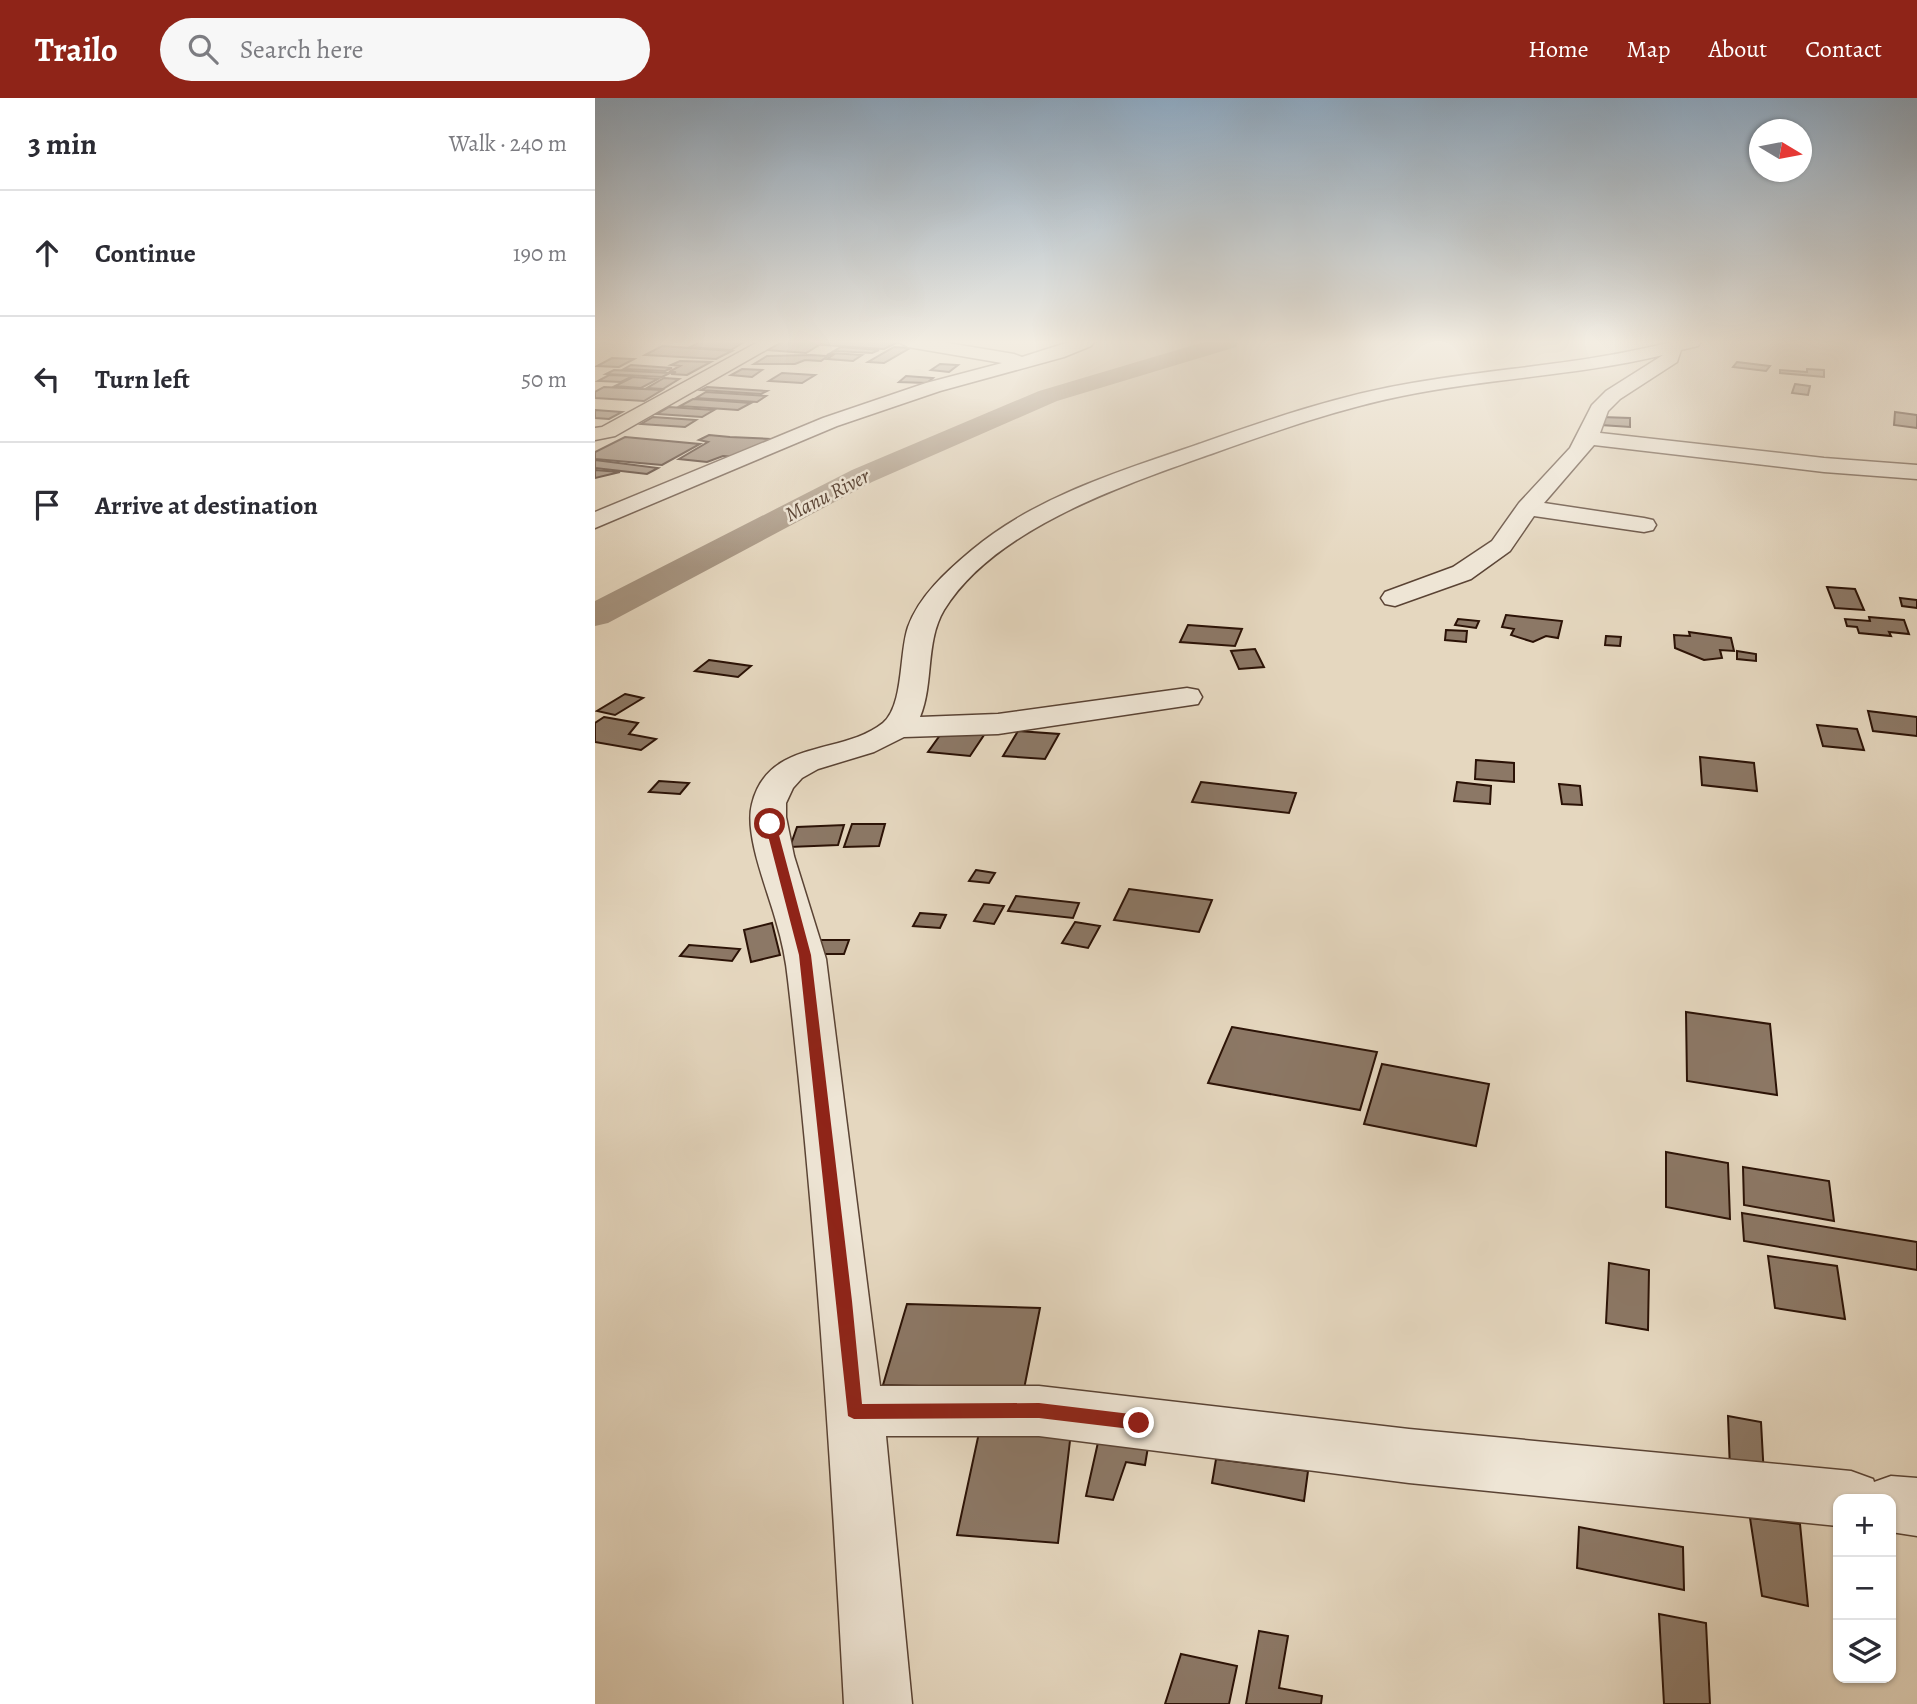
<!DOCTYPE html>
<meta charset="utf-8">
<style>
body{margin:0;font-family:Alegreya,serif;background:#f7f7f7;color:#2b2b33}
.controls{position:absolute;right:21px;bottom:21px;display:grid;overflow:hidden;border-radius:14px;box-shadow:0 2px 5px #0004}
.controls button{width:63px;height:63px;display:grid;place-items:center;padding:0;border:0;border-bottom:2px solid #e1e1e2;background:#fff;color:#2b2b33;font:35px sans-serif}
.compass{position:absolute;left:1154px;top:21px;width:63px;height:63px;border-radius:50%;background:#fff;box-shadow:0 2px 5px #0004;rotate:100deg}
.stop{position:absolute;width:21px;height:21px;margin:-16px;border:5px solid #8f2418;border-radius:50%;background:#fff}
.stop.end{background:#8f2418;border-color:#fff;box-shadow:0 2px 7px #0008}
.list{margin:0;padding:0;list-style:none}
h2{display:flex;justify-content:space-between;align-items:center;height:91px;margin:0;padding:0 28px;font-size:30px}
h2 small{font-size:23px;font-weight:400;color:#7c7c81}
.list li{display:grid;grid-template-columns:46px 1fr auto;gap:21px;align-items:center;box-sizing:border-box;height:126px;padding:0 28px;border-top:2px solid #e1e1e2}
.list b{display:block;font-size:26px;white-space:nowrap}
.list em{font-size:23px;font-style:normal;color:#7c7c81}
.icon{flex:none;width:38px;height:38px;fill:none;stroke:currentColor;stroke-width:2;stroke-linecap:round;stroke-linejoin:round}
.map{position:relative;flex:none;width:1322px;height:1606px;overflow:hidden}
header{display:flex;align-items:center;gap:42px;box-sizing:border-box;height:98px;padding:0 35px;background:#8f2418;color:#fff}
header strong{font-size:33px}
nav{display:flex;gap:38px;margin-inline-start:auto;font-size:24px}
.search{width:490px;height:63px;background:#f7f7f7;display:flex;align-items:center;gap:18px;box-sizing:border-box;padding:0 24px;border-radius:38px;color:#7c7c81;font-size:26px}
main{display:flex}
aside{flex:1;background:#fff}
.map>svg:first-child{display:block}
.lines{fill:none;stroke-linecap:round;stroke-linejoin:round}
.river{fill:#a69480;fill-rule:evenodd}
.building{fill:#8c7866;stroke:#2b1206;stroke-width:2}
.minor-casing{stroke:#5a4334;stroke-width:3}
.highway-casing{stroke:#2b1206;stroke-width:3}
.minor{fill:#eee5d5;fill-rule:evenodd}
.highway{fill:#e5d7bf;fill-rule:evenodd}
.route{fill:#8f2418}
.labels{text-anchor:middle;stroke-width:5;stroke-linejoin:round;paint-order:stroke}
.far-water-label{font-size:21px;font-style:italic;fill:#5c4637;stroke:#eee5d5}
</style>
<header>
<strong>Trailo</strong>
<div class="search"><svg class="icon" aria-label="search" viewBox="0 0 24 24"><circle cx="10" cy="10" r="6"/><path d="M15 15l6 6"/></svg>Search here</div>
<nav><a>Home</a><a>Map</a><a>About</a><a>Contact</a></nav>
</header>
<main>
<aside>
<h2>3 min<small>Walk · 240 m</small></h2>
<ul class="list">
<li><svg class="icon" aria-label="ahead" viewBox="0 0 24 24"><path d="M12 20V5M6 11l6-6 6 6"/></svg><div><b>Continue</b></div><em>190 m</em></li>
<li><svg class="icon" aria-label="left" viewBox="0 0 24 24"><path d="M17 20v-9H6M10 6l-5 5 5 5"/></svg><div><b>Turn left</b></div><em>50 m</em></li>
<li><svg class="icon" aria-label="arrive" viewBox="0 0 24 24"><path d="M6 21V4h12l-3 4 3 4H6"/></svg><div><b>Arrive at destination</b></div></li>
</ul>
</aside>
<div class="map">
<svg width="1322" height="1606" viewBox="0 0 1322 1606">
<rect width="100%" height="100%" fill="#e5d7bf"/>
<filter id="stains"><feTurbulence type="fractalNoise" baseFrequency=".00286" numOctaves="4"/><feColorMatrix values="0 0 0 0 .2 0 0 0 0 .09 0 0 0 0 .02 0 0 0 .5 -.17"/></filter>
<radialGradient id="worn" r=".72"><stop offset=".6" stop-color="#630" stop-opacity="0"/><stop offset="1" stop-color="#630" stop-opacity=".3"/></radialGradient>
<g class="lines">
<path class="river" d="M 609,244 L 644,244 L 641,249 L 462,303 L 277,384 L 13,525 L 0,528 L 0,503 L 257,372 L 444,293 Z"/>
</g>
<g class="building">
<path d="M 105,244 L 124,244 L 147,245 L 136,252 L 95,249 Z"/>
<path d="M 187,244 L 229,244 L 211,255 L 172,252 Z"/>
<path d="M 232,244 L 303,244 L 289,251 L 228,247 Z"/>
<path d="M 67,248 L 137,253 L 121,261 L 50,257 Z"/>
<path d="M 246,249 L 284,252 L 277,255 L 239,253 Z"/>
<path d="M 299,249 L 315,250 L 289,265 L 273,264 Z"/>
<path d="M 236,255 L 267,257 L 258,263 L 232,261 L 238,257 L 232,257 Z"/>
<path d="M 172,258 L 216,257 L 233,258 L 226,263 L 210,262 L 200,266 L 159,266 Z"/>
<path d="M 17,260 L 39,261 L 24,269 L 2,268 Z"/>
<path d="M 85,263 L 116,264 L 92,277 L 76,276 L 81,274 L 74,274 L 85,268 L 76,267 Z"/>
<path d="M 1142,264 L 1175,268 L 1171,273 L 1138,269 Z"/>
<path d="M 345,266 L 363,267 L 354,274 L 336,272 Z"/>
<path d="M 36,267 L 77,270 L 70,273 L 29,271 Z"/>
<path d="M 147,271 L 167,272 L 157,279 L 136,277 Z"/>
<path d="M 1212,271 L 1229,272 L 1229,279 L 1185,275 L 1185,272 L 1212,274 Z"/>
<path d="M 19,272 L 75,275 L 67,279 L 11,276 Z"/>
<path d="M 187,275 L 220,277 L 207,285 L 174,283 Z"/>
<path d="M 14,277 L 38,278 L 26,284 L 3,283 Z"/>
<path d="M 311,278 L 338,280 L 332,285 L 304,284 Z"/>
<path d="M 38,279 L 63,281 L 46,290 L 20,288 Z"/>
<path d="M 69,280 L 84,281 L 68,291 L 52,290 Z"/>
<path d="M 1200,286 L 1215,288 L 1213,297 L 1197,295 Z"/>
<path d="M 9,289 L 67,292 L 49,303 L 0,300 L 0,294 Z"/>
<path d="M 112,289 L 172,293 L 166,296 L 106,292 Z"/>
<path d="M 111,294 L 171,298 L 162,304 L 101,300 Z"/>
<path d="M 98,301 L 156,305 L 143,312 L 85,308 Z"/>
<path d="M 74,309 L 119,312 L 107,319 L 62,316 Z"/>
<path d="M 0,312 L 27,314 L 14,321 L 0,320 Z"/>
<path d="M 1300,314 L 1322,317 L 1322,330 L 1299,327 Z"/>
<path d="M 58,319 L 101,322 L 90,329 L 46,326 Z"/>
<path d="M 1007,319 L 1035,320 L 1035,329 L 1006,327 Z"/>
<path d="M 114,337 L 135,339 L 177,341 L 142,359 L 128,358 L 112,364 L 84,361 L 113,344 L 104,342 Z"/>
<path d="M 30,339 L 105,346 L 67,367 L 0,361 L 0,354 Z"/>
<path d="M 0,362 L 63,370 L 52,376 L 0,370 Z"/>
<path d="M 0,372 L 25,374 L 0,380 Z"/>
<path d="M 1232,489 L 1260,491 L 1269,512 L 1240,510 Z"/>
<path d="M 1305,500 L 1322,502 L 1322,510 L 1307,508 Z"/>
<path d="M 911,517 L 967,523 L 963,540 L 951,538 L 938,544 L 916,537 L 919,531 L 907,529 Z"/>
<path d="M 1274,519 L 1309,522 L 1314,536 L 1294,534 L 1296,538 L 1264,535 L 1262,529 L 1252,528 L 1250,521 L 1275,523 Z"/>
<path d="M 863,521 L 884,523 L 881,530 L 860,527 Z"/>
<path d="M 593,527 L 647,531 L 640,548 L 585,544 Z"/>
<path d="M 851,532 L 872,533 L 871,544 L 850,542 Z"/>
<path d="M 1094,534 L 1136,540 L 1139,553 L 1125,552 L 1127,560 L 1109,562 L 1080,550 L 1079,537 L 1095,538 Z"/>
<path d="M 1011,538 L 1026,539 L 1025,548 L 1010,547 Z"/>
<path d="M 660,551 L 669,569 L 644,571 L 636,553 Z"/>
<path d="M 1142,553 L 1161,556 L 1161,563 L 1142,561 Z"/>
<path d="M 114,562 L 156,568 L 143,579 L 100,573 Z"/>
<path d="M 30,596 L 48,600 L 20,617 L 2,613 Z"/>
<path d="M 1273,613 L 1322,619 L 1322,638 L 1278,633 Z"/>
<path d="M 9,619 L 43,625 L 34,636 L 61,641 L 46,652 L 0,644 L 0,625 Z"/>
<path d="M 1222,627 L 1262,631 L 1269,652 L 1228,648 Z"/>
<path d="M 348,633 L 389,637 L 375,658 L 333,654 Z"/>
<path d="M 423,633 L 464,636 L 450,661 L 408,658 Z"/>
<path d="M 1105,659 L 1159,665 L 1162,693 L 1107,687 Z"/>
<path d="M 881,662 L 919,665 L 919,684 L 880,681 Z"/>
<path d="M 64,683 L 94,685 L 85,696 L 54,694 Z"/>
<path d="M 606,684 L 701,695 L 694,715 L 597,704 Z"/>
<path d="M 862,684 L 896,688 L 895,706 L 859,703 Z"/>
<path d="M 964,686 L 985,688 L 987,707 L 967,706 Z"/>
<path d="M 257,726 L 290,726 L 284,748 L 249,749 Z"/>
<path d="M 249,727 L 243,747 L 195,749 L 202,729 Z"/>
<path d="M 381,772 L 400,775 L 394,785 L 374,783 Z"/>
<path d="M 534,791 L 617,802 L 604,834 L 519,822 Z"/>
<path d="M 421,798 L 484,805 L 478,820 L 413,813 Z"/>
<path d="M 389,806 L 409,808 L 399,826 L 379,823 Z"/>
<path d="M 325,815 L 351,817 L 345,830 L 318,828 Z"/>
<path d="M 480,824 L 505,828 L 493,850 L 467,845 Z"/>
<path d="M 177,825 L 185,857 L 156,864 L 149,832 Z"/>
<path d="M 224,842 L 254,842 L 249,856 L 218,856 Z"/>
<path d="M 94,847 L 145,851 L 137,863 L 85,858 Z"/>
<path d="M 1091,914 L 1175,926 L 1182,997 L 1092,983 Z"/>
<path d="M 637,929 L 782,954 L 765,1012 L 613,985 Z"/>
<path d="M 787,966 L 894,986 L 881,1048 L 769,1026 Z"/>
<path d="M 1071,1054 L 1133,1065 L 1135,1121 L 1071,1109 Z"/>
<path d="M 1148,1069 L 1234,1083 L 1239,1123 L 1149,1107 Z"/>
<path d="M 1147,1115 L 1322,1144 L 1322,1172 L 1149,1143 Z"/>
<path d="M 1173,1158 L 1242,1168 L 1250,1221 L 1180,1210 Z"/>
<path d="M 1014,1165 L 1054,1172 L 1053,1232 L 1011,1225 Z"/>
<path d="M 312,1206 L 445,1210 L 429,1291 L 288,1287 Z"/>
<path d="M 1133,1318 L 1166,1324 L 1169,1379 L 1135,1372 Z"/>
<path d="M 385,1330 L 476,1334 L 463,1445 L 362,1437 Z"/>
<path d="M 504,1340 L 553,1349 L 550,1367 L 531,1364 L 518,1402 L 491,1398 Z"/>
<path d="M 621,1361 L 713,1373 L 709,1403 L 617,1385 Z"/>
<path d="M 1155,1420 L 1205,1426 L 1213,1508 L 1167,1498 Z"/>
<path d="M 984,1429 L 1088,1449 L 1089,1492 L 982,1470 Z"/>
<path d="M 1064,1516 L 1111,1525 L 1115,1606 L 1069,1606 Z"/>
<path d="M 664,1533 L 693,1538 L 684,1590 L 727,1598 L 726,1606 L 651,1606 Z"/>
<path d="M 586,1556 L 642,1568 L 634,1606 L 570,1606 Z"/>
</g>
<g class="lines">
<g class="minor-casing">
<g id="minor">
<path d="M 304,244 L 347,244 L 419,256 L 427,259 L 474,244 L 499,244 L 496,248 L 469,259 L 345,293 L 242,328 L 0,430 L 0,414 L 228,320 L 331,285 L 407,265 L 313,249 Z"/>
<path d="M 1076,244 L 1106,244 L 1103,248 L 1086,252 L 1082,264 L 1025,301 L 1013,313 L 1005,335 L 1229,360 L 1322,367 L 1322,381 L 1229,374 L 999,347 L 949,405 L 1049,420 L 1058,422 L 1061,427 L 1058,432 L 1049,434 L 939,418 L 915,453 L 876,481 L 800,508 L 790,506 L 786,500 L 790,494 L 858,469 L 897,443 L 924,405 L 975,350 L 997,307 L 1011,293 L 1068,257 C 982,278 893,280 807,298 C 743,311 681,333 619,355 C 532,386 400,429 349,512 C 330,544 339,585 325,619 L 403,616 L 592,590 L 603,592 L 607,599 L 603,606 L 403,636 L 309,639 L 279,654 L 223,671 L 207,680 L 198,690 L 191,705 L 191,719 L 199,758 L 231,861 L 285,1288 L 444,1288 L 814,1331 L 1256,1373 L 1278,1381 L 1279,1384 L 1296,1378 L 1322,1380 L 1322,1438 L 1296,1434 L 1296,1401 L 1243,1401 L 1243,1428 L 814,1385 L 444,1338 L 291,1338 L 317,1606 L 249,1606 C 236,1365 221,1123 193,882 C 191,862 187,843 181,823 C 173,793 149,737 157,706 C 173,640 247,658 288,625 C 309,607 304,555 313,529 C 324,498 352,473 377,452 C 441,398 526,373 604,346 C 673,322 744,297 817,285 C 903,270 991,266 1076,244 Z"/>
</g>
</g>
<g class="highway-casing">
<path id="highway" d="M 163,244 L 185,244 L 20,338 L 0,342 L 0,330 L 7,329 Z"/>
</g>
<use href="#minor" class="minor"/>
<use href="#highway" class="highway"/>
</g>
<linearGradient id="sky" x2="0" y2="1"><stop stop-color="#8da7be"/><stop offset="0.52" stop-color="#f3ede2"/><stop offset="1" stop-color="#f3ede2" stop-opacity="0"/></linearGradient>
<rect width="1322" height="469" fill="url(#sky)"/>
<path class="route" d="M 175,723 L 181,726 L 216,857 L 257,1203 L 267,1306 L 444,1305 L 544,1317 L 550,1319 L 553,1325 L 550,1330 L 544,1332 L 444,1320 L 259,1321 L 253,1318 L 204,857 L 170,726 Z"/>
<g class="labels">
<g class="far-water-label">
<text transform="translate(232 397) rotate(-27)" y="7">Manu River</text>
</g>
</g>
<rect width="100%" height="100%" filter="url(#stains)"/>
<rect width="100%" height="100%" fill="url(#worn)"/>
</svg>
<div class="controls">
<button>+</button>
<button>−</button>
<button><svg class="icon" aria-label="layers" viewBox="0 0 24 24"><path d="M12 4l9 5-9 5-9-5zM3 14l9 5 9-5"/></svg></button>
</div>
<svg class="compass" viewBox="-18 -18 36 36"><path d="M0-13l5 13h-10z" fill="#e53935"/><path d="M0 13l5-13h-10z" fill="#7c7c81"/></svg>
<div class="stop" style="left:175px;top:726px"></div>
<div class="stop end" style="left:544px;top:1325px"></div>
</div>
</main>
